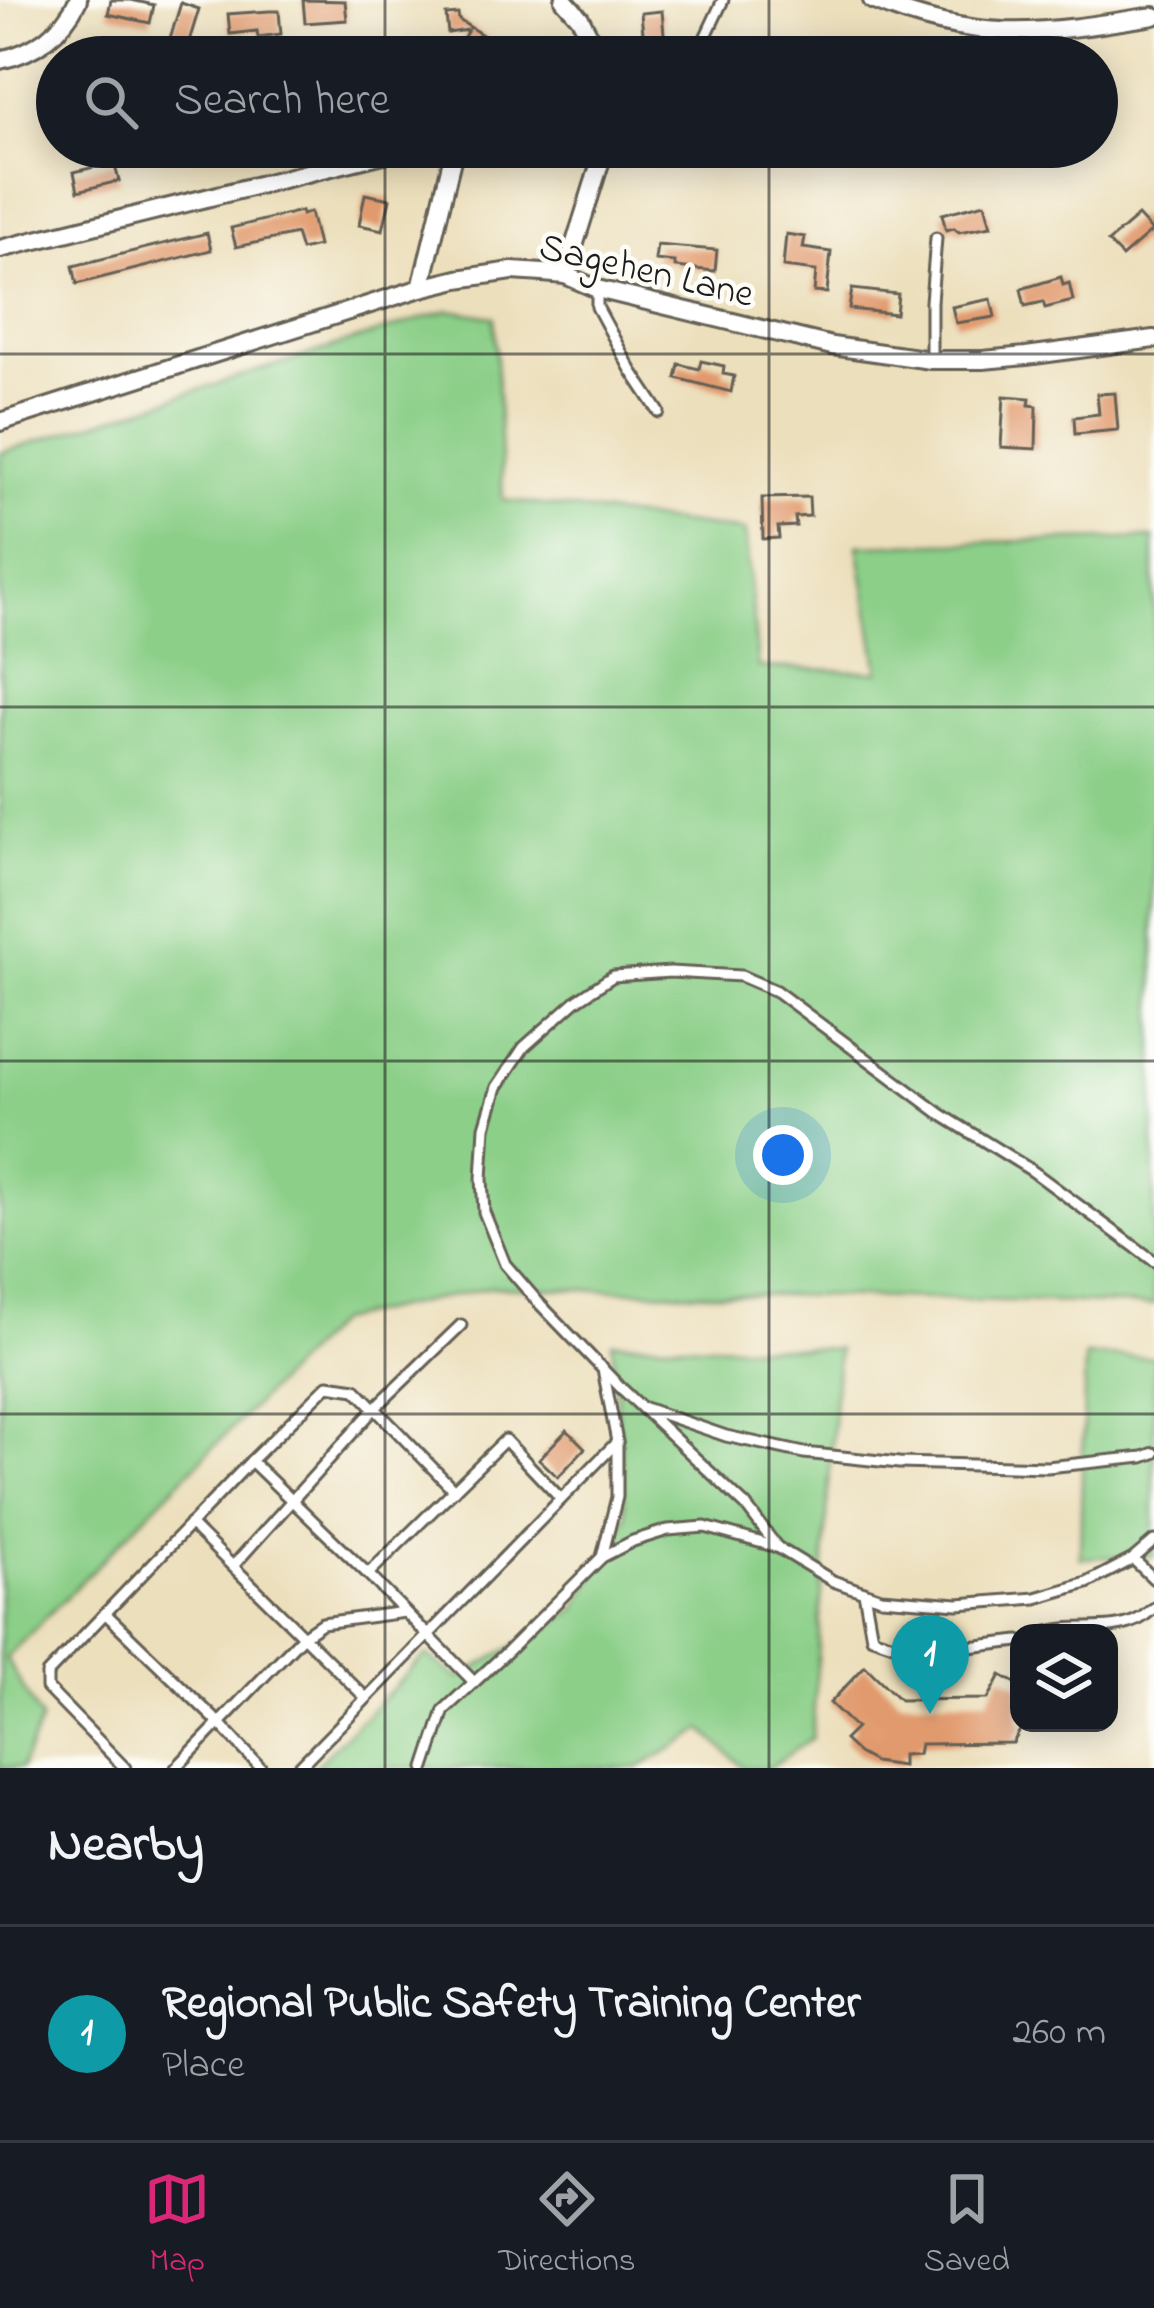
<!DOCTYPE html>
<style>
body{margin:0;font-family:"Indie Flower",sans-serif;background:#242831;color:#f1f3f6}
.controls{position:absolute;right:36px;bottom:36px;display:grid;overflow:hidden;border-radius:24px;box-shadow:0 6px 30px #0003}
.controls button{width:108px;height:108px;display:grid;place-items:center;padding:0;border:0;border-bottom:3px solid #363941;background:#171b24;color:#f1f3f6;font:60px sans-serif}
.you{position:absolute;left:783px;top:1155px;width:42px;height:42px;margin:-30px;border:9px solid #fff;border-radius:50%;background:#1a73e8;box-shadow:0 0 0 18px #1a73e833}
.badge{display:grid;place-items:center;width:78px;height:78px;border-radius:50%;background:#db2777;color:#fff;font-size:39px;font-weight:700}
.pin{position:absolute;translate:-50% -99px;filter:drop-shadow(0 3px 6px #0008)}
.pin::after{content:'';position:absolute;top:63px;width:42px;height:36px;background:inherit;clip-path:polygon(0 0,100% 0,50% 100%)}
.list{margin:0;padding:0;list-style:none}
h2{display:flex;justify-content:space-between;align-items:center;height:156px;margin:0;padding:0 48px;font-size:51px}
h2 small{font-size:39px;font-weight:400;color:#9ea1a6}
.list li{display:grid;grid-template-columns:78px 1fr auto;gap:36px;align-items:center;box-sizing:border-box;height:216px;padding:0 48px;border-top:3px solid #363941}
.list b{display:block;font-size:45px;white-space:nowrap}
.list p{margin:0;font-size:39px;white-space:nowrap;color:#9ea1a6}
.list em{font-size:39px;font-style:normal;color:#9ea1a6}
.icon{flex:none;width:66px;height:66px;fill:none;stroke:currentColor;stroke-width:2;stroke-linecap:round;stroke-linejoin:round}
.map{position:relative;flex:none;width:1154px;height:1768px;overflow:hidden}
.search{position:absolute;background:#171b24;box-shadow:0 6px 30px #0003;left:36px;right:36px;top:36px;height:132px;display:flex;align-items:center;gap:30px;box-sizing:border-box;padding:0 42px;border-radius:66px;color:#9ea1a6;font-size:45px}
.sheet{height:372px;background:#171b24}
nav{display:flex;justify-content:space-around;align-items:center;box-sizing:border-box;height:168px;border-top:3px solid #363941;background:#171b24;font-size:33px;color:#9ea1a6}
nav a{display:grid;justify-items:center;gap:6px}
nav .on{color:#db2777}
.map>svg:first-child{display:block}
.green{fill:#8bcf88;stroke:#547652;stroke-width:3}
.building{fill:#e19a6d}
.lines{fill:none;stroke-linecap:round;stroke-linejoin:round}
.service-casing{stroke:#656054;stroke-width:15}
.minor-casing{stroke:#656054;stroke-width:22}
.service{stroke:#fff;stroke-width:9}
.minor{stroke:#fff;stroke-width:16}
.grid{fill:none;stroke:#1c1c1c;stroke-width:3;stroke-opacity:0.55}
.labels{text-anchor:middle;stroke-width:9;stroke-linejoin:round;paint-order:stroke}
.street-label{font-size:39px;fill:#1c1c1c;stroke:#fdfcf7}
</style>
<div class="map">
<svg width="1154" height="1768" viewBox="0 0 1154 1768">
<rect width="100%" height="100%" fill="#fdfcf7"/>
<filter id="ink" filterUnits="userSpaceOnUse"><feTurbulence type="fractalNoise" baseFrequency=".00833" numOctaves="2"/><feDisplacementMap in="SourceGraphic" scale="24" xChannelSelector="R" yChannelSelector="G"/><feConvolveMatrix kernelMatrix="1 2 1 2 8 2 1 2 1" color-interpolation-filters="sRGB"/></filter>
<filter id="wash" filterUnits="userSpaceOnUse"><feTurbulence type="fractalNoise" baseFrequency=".004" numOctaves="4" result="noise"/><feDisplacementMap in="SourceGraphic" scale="48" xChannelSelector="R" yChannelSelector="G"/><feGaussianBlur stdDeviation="2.7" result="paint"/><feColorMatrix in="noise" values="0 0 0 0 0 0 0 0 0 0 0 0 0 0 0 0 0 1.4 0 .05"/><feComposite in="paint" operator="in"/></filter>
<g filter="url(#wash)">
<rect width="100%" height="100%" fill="#ecdfbc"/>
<g class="green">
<path d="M 449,310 L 494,317 L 503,500 L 745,531 L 758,667 L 879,672 L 858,545 L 1154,538 L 1154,1305 L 492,1287 L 337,1321 L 6,1658 L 41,1720 L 21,1768 L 0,1768 L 0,453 Z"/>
<path d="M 612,1342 L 838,1349 L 812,1738 L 769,1768 L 744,1768 L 703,1730 L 638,1768 L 313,1768 L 426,1655 L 458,1678 L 575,1611 L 626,1517 Z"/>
<path d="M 1085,1356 L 1154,1357 L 1154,1556 L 1080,1558 Z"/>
</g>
<g id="blocks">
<g class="building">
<path d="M 111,0 L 131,0 L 154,5 L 150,23 L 108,14 Z"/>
<path d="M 303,0 L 345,1 L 347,20 L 305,23 Z"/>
<path d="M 181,3 L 199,9 L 187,48 L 169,42 Z"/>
<path d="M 270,11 L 279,11 L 281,34 L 258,37 L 257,31 L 230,34 L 228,14 Z"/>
<path d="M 662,11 L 666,57 L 654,57 L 653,52 L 645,53 L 641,13 Z"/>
<path d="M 458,14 L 459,20 L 501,47 L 495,57 L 485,57 L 461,42 L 468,30 L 448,33 L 446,15 Z"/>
<path d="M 114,162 L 119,181 L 78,191 L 74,172 Z"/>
<path d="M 365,194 L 390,199 L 383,230 L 359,225 Z"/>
<path d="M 985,203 L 991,226 L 959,232 L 954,228 L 946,230 L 942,214 Z"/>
<path d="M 301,211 L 302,215 L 310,212 L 318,246 L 301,250 L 296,234 L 236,247 L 231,228 Z"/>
<path d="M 1138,216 L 1152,231 L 1122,257 L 1108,242 Z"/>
<path d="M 207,233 L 211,250 L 77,284 L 73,266 Z"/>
<path d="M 786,234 L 805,237 L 803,248 L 831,252 L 827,293 L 814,292 L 816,271 L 783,267 Z"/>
<path d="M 657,245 L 717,250 L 715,271 L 675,267 L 675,262 L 655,260 Z"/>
<path d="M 1061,277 L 1063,285 L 1069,283 L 1073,301 L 1045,308 L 1043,302 L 1025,306 L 1021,289 Z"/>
<path d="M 852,289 L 898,294 L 896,314 L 849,309 Z"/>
<path d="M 991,299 L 995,317 L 956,323 L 952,307 Z"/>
<path d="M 701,361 L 724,366 L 723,374 L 734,376 L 731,392 L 676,378 L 679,364 L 699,369 Z"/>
<path d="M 1115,393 L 1118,430 L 1075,434 L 1074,417 L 1099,414 L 1097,394 Z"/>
<path d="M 1004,396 L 1030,398 L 1029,405 L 1037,406 L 1036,449 L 1001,447 Z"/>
<path d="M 809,497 L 810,516 L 795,517 L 796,526 L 778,527 L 779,538 L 763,539 L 762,498 Z"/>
<path d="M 567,1430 L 585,1448 L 558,1477 L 539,1459 Z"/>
<path d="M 865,1666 L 900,1700 L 988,1699 L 1001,1675 L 1019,1685 L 1019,1723 L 1024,1723 L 1013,1743 L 920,1744 L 918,1754 L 902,1755 L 902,1766 L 874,1762 L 858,1753 L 844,1740 L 856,1728 L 830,1703 Z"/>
</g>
</g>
</g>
<g filter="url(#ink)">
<use href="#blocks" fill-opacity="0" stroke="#656054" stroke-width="3"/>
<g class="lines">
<g class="service-casing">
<g id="service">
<path d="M 696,57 L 723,0"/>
<path d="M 597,289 L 597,307 L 631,370 L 659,412"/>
<path d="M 931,360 L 931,302 L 936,238"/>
<path d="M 645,1408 L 726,1436 L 804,1453 L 899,1463 L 1047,1467 L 1143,1457 L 1154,1453"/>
<path d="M 251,1461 L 368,1574 L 474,1682"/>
<path d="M 190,1524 L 366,1698"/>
<path d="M 777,1547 L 746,1506 L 619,1386 L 537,1301 L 505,1264 L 484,1212 L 482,1179 L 485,1127 L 497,1087 L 524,1047 L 577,1000 L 613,976 L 670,972 L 741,976 L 776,991 L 942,1115 L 1031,1170 L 1154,1261"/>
<path d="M 602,1557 L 617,1497 L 617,1442 L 603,1369"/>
<path d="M 1133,1559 L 1154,1579"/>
<path d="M 233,1566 L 375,1408 L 461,1325"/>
<path d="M 368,1574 L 505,1440 L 561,1499"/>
<path d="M 864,1592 L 872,1637 L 920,1653 L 1019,1641"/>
<path d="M 105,1613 L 219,1723 L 261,1768"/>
<path d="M 1044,1633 C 1073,1623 1109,1634 1137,1620 C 1144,1617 1148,1612 1154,1608"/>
<path d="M 125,1768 L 47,1688 L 47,1674 L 251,1461 L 328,1385 L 356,1389 L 454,1490"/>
<path d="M 176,1768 L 303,1636 L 322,1623 L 405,1612"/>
<path d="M 298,1768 L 617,1442"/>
<path d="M 425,1768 L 444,1710 L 508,1651 L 602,1557 L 633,1541 L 668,1530 L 705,1527 L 777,1547 L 833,1581 L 881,1598 L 958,1604 L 1036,1598 L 1087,1583 L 1133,1559 L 1154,1541"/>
</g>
</g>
<g class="minor-casing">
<g id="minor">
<path d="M 564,0 L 580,18 L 600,57"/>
<path d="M 872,0 C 979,45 1044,33 1154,16"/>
<path d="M 0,60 C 34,53 63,32 78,0"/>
<path d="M 0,249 L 412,147"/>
<path d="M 565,275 L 605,147"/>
<path d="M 421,288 L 455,147"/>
<path d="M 0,422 L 421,288 L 458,279 L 512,271 L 543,273 L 565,275 L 597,289 L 832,346 L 931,360 L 983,360 L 1026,356 L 1154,339"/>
</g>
</g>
<use href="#service" class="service"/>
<use href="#minor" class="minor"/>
</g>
</g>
<path class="grid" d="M 385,0 L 385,57M 769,0 L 769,57M 385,147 L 385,1768M 769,147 L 769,1768M 0,354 L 1154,354M 0,707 L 1154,707M 0,1061 L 1154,1061M 0,1414 L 1154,1414"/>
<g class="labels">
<g class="street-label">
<text transform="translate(647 268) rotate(13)" y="14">Sagehen Lane</text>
</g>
</g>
</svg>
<div class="controls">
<button><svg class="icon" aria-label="layers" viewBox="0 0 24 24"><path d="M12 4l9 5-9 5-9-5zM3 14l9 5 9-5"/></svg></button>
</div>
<div class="you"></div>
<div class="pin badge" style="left:930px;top:1714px;background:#0f9aa8">1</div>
<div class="search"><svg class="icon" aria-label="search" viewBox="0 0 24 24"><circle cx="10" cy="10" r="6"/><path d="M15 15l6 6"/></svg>Search here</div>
</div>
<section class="sheet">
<h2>Nearby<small></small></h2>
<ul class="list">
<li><span class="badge" style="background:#0f9aa8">1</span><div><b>Regional Public Safety Training Center</b><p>Place</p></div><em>260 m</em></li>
</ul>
</section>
<nav>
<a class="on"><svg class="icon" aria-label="map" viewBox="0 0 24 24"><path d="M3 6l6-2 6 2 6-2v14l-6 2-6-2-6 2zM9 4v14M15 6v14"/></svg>Map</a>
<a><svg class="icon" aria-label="directions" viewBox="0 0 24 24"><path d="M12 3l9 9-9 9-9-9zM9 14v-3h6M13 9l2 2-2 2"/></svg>Directions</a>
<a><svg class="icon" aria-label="saved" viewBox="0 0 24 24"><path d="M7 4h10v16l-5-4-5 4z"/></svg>Saved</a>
</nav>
